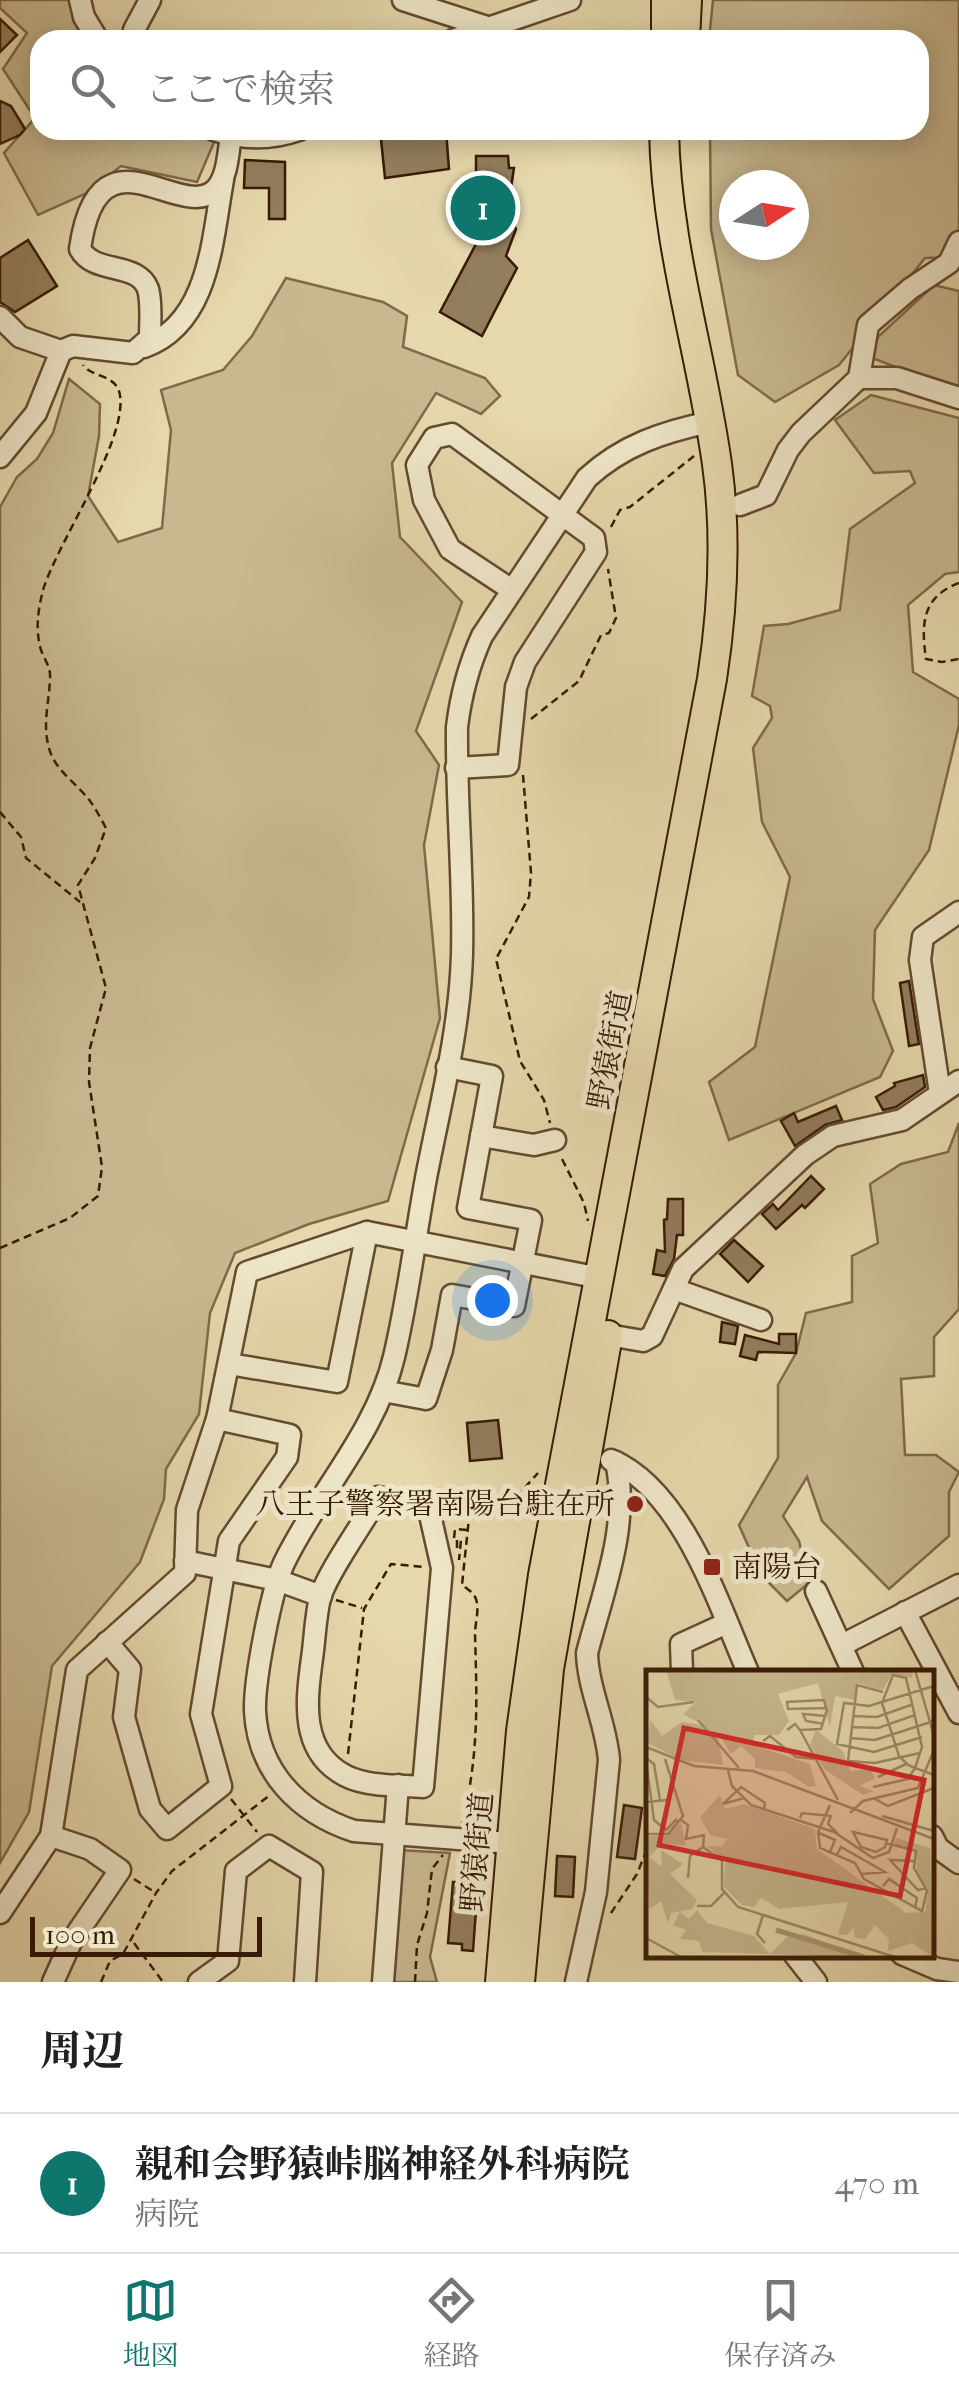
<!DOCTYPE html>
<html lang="ja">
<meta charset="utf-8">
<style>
body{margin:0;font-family:"IM FELL French Canon","Noto Serif JP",serif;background:#f6f6f6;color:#222}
.compass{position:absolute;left:719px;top:170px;width:90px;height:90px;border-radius:50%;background:#fff;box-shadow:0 5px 25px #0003;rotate:78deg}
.scale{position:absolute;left:30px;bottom:25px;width:232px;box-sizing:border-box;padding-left:10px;border:5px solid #391a05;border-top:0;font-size:28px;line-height:35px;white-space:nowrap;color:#391a05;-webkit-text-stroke:8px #eee6c9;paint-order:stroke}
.you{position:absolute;left:492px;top:1300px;width:35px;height:35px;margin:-25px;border:8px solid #fff;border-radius:50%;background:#1a73e8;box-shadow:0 0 0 15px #1a73e833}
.badge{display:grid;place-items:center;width:65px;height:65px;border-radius:50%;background:#0f766e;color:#fff;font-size:32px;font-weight:700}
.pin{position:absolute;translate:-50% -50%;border:5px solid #fff;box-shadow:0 2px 10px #0006}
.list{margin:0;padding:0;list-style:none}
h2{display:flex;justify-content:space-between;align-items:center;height:130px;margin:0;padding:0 40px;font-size:42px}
h2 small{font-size:32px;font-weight:400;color:#767676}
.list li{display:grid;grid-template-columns:65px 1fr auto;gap:30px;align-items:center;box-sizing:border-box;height:140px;padding:0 40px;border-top:2px solid #e0e0e0}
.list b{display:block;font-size:38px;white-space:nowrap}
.list p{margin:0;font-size:32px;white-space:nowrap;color:#767676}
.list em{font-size:32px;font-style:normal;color:#767676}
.icon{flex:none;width:55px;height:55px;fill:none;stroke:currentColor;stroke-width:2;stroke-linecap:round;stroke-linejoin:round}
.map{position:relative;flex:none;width:959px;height:1982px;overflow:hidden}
.search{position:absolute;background:#fff;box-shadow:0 5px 25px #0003;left:30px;right:30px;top:30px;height:110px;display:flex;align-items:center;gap:25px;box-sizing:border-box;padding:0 35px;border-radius:30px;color:#767676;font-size:38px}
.sheet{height:270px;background:#fff}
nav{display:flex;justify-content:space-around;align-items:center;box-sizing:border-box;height:140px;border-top:2px solid #e0e0e0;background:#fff;font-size:28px;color:#767676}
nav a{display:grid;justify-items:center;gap:5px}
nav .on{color:#0f766e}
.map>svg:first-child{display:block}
.green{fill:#c8b890;stroke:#80694a;stroke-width:2.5;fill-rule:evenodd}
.building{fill:#927d5c;stroke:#391a05;stroke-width:2.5}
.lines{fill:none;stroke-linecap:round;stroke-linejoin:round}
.minor-casing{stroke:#644a2f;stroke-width:25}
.major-casing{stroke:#391a05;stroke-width:32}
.path{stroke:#391a05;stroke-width:2.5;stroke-dasharray:8 5;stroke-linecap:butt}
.minor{stroke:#eee6c9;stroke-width:20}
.major{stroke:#e5d8ac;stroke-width:28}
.poi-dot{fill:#8f2418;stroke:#eee6c9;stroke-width:4}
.labels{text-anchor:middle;stroke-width:10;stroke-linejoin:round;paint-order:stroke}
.street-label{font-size:30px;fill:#391a05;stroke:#eee6c9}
.poi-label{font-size:30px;fill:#391a05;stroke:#eee6c9;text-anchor:end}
.inset-river{fill:none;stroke:#ab9773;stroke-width:5}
.inset-road{fill:none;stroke:#a08c69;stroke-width:2.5}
.view{fill:#d62828;fill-opacity:0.15;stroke:#d62828;stroke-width:5}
.inset-edge{fill:none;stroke:#391a05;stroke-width:5}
</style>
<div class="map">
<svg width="959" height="1982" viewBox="0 0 959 1982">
<rect width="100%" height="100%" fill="#e5d8ac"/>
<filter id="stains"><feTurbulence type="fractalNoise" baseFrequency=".002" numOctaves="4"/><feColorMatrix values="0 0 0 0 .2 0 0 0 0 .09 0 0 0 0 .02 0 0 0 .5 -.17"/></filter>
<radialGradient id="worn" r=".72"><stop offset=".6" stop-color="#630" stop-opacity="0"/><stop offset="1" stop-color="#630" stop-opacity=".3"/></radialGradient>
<g class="green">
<path d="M 0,0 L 75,0 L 86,40 L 40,40 L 40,130 L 193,130 L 215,140 L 197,182 L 121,166 L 85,194 L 38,215 L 4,153 L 35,118 L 3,69 L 27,33 L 0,8 Z"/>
<path d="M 713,0 L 959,0 L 959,257 L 925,258 L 839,365 L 775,402 L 738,375 L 711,229 L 710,130 L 919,130 L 919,40 L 709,40 ZM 734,185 L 794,185 L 794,245 L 734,245 Z"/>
<path d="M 286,278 L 383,302 L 407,316 L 403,347 L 485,378 L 500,396 L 481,414 L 436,393 L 392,463 L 400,537 L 462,602 L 416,731 L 439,765 L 424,845 L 440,1018 L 388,1201 L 309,1224 L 235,1253 L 210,1313 L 199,1414 L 166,1469 L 164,1499 L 140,1562 L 52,1666 L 29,1812 L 0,1863 L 0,507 L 17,477 L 37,459 L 53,433 L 69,379 L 100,404 L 99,436 L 88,496 L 118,542 L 162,528 L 171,430 L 161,390 L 223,370 L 252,336 Z"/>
<path d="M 934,285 L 959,291 L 959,391 L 872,358 L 878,337 Z"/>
<path d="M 871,395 L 959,418 L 959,572 L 945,574 L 908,605 L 913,672 L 959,699 L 959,725 L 929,850 L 875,930 L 873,999 L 893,1051 L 880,1077 L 729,1140 L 709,1082 L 755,1047 L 790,877 L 762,822 L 753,748 L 772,718 L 770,706 L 752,696 L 764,626 L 788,624 L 840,610 L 850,529 L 915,483 L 910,471 L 874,473 L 835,420 Z"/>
<path d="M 959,1123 L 959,1309 L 934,1337 L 934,1376 L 901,1379 L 905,1455 L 936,1455 L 959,1472 L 949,1492 L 949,1536 L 889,1589 L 822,1521 L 807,1477 L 783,1516 L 799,1541 L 809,1583 L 787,1601 L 761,1575 L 739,1525 L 778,1458 L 778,1385 L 796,1353 L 806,1313 L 852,1302 L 852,1256 L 878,1243 L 870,1184 L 901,1164 L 948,1152 Z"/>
<path d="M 399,1850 L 450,1853 L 430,1957 L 437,1982 L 391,1982 Z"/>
</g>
<g class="building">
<path d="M 0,19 L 17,35 L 0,52 Z"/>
<path d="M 0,101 L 11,106 L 25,129 L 20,135 L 0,144 Z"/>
<path d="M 380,130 L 446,130 L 449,169 L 385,178 Z"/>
<path d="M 476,156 L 508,156 L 509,168 L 514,168 L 507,214 L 516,229 L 506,256 L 517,268 L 482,336 L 440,312 L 476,244 Z"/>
<path d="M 245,160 L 285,162 L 285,219 L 269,219 L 269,188 L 244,188 Z"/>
<path d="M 28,240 L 57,286 L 15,312 L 0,302 L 0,258 Z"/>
<path d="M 909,981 L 919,1044 L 909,1046 L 900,983 Z"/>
<path d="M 923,1075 L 925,1087 L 896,1107 L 883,1110 L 876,1097 L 895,1086 L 894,1083 Z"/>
<path d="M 836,1106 L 842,1120 L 825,1125 L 795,1146 L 781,1121 L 794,1113 L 798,1122 Z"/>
<path d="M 811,1176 L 824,1189 L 805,1208 L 802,1205 L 776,1229 L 762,1214 L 773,1204 L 778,1210 Z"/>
<path d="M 668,1199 L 683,1199 L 683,1235 L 677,1235 L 674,1259 L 665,1276 L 653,1274 L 657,1250 L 665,1252 L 664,1220 L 667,1219 Z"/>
<path d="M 734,1240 L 763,1266 L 748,1282 L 720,1254 Z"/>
<path d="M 722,1322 L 738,1326 L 735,1344 L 720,1342 Z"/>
<path d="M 779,1334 L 796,1334 L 796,1353 L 758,1352 L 756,1360 L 740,1356 L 745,1335 L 779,1344 Z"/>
<path d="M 498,1420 L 502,1458 L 470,1461 L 467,1423 Z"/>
<path d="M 624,1805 L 642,1808 L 635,1859 L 617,1857 Z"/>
<path d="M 557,1856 L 575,1857 L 573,1897 L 555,1896 Z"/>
<path d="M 453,1882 L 478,1883 L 473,1951 L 462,1950 L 462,1944 L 448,1943 Z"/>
</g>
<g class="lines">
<g class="minor-casing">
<g id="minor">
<path d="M 80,0 L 84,17 L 98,40"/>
<path d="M 403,0 L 490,28"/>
<path d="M 137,40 L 134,30 L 150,0"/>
<path d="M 453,40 L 570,0"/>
<path d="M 214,130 C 243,140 270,140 299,130"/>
<path d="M 0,317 L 20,337 L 61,351"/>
<path d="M 144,347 C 210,323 212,239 223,180"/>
<path d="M 859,378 L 897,378 L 959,398"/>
<path d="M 0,457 L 36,413 L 61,351 L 73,346 L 133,353 L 150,338 C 150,323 152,302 148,289 C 138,261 94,275 80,249 C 98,119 181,225 216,189 C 228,176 228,152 231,136"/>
<path d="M 740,505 L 766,495 L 788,450 L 801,433 L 859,378 L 868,325 L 910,289 L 949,263 L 959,242"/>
<path d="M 456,768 L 508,765 L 516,687 L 525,662 L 596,552 L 594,538 L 452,434 L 434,438 L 417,465 L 424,500 L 450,549 L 512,590"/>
<path d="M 940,1093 L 920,960 L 923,937 L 959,912"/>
<path d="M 481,1136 L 534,1145 L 555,1140"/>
<path d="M 674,1289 L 761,1320"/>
<path d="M 608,1335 L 643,1341 L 652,1336 L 683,1269 L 805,1155 L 833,1136 L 902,1120 L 959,1081"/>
<path d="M 229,1364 L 337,1382 L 367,1232"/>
<path d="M 383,1391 L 426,1399 L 442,1350 L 452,1295 L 514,1306 L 531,1220 L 468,1208 L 492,1076 L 447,1067"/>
<path d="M 611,1460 C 683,1490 719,1606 748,1672"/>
<path d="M 378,1497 L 428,1506 L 442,1568 L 423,1787 C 399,1785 368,1787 346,1776 C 297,1751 307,1696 313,1651 C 315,1634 316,1614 320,1598 C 327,1573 364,1522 378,1497 Z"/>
<path d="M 185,1561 L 277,1580 L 321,1596"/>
<path d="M 816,1591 L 853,1672"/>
<path d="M 905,1612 L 959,1713"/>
<path d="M 107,1642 L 130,1669 L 124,1717 L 150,1809 L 167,1829 L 221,1786 L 201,1714 L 229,1541 L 287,1457 L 290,1435 L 217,1419"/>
<path d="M 842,1645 L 959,1585"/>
<path d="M 682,1672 L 681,1644 L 727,1623"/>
<path d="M 51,1836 L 90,1849 L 120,1870 L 71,1942 L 53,1982"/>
<path d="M 932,1836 L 938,1848 L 959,1863"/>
<path d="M 524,1844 L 354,1831 C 299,1813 258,1772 255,1711 C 254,1681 271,1591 284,1563 C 317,1494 376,1433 394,1357 C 408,1298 415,1238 426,1178 C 440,1105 460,1030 462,954 C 464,879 456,803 457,727 C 461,694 468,667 482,636 L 587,478 C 623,445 663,432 710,422"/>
<path d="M 0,1913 L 51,1836 L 77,1670 L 185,1573 L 187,1510 L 217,1419 L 247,1272 L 367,1232 L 600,1278"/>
<path d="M 794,1954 L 816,1982"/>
<path d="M 902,1954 L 937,1969 L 959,1972"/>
<path d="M 199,1982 L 228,1961 L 236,1871 L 269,1846 L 312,1872 L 305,1982"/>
<path d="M 383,1982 L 398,1785"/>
<path d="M 576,1982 L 596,1892 L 609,1760 C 606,1723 588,1689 587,1653 C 603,1592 630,1524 616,1462"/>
</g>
</g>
<g class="major-casing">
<g id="major">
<path d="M 666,40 L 666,0"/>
<path d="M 685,40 L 687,0"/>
<path d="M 500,1982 L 521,1731 L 543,1575 L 712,679 C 723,607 727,536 717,464 C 701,351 666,245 664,130"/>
<path d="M 520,1982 L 549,1669 L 608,1335"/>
</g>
</g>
<g class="path">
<path d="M 611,527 L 620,510 L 630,507 L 694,456"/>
<path d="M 959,583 C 922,597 921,623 926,659 L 942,662 L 959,659"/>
<path d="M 531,719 L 579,681 L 601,635 L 609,633 L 616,618 L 608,569"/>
<path d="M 523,775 L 531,873 L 529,897 L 496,959 L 520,1061 L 544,1100 L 550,1123"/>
<path d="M 0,812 L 21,837 L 26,858 L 80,902"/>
<path d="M 562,1159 L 584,1203 L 588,1221"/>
<path d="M 0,1248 L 70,1218 L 98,1196 L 102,1167 L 89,1082 L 90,1048 L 106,988 L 78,885 L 95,858 L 106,828 C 101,819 96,809 90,801 C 79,786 58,772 51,754 C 41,728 49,705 50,679 C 51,667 45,661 41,650 C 35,630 38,610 43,590 C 58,541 132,434 119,391 C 114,375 92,377 83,365"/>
<path d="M 454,1538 L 455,1529 L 468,1530"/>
<path d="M 457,1548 L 457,1540 L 461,1540 L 459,1560"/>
<path d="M 336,1600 L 362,1608"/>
<path d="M 348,1754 L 364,1609 L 391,1564 L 425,1567"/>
<path d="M 231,1799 L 257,1832"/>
<path d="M 462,1823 C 479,1756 477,1703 475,1634 C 475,1622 481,1606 474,1595 C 473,1593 464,1586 462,1585 L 469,1518 L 519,1494 L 538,1473"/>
<path d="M 134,1879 L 156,1893"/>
<path d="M 611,1913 L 637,1874 L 649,1844"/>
<path d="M 134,1943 L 163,1982"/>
<path d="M 101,1982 L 110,1961 L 123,1954 L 156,1893 L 172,1871 L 270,1795"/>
<path d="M 415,1982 L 417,1945 L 427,1913 L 432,1869 L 443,1855"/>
</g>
<use href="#minor" class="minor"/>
<use href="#major" class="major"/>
</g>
<g class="poi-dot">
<circle cx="635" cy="1504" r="10"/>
<rect x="702" y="1557" width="20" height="20" rx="5"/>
</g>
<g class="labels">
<g class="street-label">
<text transform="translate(610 1050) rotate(-79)" y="10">野猿街道</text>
<text transform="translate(477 1852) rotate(-85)" y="10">野猿街道</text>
</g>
<g class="poi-label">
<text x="615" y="1514">八王子警察署南陽台駐在所</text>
<text x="732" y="1577" text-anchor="start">南陽台</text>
</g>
</g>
<g transform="translate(646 1670)">
<rect width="288" height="288" fill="#e5d8ac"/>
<path d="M 20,0 L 267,0 L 266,8 L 246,4 L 237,20 L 211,13 L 208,30 L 189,26 L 184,57 L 172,13 L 132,24 L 143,51 L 133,65 L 108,65 L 107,75 L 164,94 L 170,116 L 163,117 L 140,102 L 109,98 L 109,89 L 95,76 L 85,84 L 71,61 L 77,95 L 35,90 L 2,73 L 4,49 L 16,66 L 36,52 L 57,55 L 37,44 L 50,32 L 29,30 ZM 170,60 L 197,81 L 204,101 L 224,99 L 229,108 L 214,116 L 228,121 L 217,125 L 179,100 L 164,75 ZM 74,125 L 79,139 L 98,134 L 169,159 L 171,179 L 260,243 L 279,242 L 282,224 L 271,203 L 270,181 L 248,174 L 250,168 L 284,178 L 287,287 L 266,273 L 242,281 L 243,269 L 229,255 L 219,269 L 209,268 L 208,257 L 201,265 L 192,264 L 202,232 L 133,239 L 115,228 L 108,237 L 96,235 L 78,217 L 79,192 L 61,176 L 76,177 L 81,169 L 64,165 L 54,147 ZM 35,152 L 40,176 L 17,173 L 3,187 L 16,197 L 15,180 L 37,194 L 24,204 L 51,230 L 46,239 L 25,243 L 22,253 L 15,231 L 3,239 L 0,166 L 20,166 ZM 51,240 L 61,253 L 108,266 L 124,284 L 141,267 L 158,264 L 216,287 L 56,282 L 53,271 L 34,269 L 40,260 L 27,255 L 34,242 L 43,249 Z" fill="#c8b890"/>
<path class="inset-river" d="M 130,260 L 218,287"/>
<path class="inset-road" d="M 269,0 L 288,66M 237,22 L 211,15 L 202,91 L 229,93 L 274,83M 0,27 L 12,37 L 48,32M 207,46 L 231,47 L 265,35M 52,50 L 93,98M 178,54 L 160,51 L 157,44 L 180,46M 206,57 L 232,58 L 269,45M 141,60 L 149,54 L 154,60 L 175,59 L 181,40 L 180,38 L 178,30 L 141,32 L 142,39 L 180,38M 154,60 L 192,130M 276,67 L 228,82 L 191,74 L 198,33 L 223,36 L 288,16M 204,68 L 229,70 L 288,51M 117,71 L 124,66 L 150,87 L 170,89M 0,77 L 48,96 L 107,101 L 288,169M 0,88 L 8,94 L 14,130M 1,98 L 8,150 L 20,160 L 31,149M 82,100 L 86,116 L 105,135 L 188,162 L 227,188 L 243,182 L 251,158M 232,107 L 260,94M 227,117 L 262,109 L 269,98 L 276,77 L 260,8 L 247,5 L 236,33 L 253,86 L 262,95 L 269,98 L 280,102 L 288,105M 98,128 L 77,134 L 95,117 L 119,133 L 118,139M 229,129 L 242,136 L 288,118M 0,132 L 21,130 L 27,119M 184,135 L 172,162 L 174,178 L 209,193 L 218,209 L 276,241 L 281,221 L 268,198 L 270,181 L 240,173M 204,143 L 217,131 L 272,118 L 288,80M 236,146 L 288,161M 154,148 L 156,143 L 185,146 L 182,154 L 192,164M 35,150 L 42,155 L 40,169 L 58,165 L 57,177 L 76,191 L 76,219 L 92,237 L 249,287M 207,162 L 241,170 L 239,177 L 230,182 L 215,177 ZM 173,163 L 189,170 L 184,182M 0,164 L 22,164 L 37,146 L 19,89M 191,185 L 195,177 L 239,202 L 215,204M 268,191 L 244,190 L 272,220 L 280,218M 42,208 L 44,186 L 57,177M 237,216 L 243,209 L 271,228 L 269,238M 51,236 L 65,236 L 78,223M 117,245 L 111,264 L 119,273M 0,268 L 35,287"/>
<path class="view" d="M 38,58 L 278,110 L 254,226 L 13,175 Z"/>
<rect width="288" height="288" class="inset-edge"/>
</g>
<rect width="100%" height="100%" filter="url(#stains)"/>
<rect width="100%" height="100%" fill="url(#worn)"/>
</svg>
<svg class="compass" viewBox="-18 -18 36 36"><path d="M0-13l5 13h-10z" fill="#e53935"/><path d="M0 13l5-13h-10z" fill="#767676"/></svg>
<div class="scale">100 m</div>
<div class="you"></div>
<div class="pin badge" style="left:483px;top:208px">1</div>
<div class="search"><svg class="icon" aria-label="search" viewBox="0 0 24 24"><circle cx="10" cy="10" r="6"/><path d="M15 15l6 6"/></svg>ここで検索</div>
</div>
<section class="sheet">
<h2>周辺<small></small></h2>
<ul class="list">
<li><span class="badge">1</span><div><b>親和会野猿峠脳神経外科病院</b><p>病院</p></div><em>470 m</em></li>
</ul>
</section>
<nav>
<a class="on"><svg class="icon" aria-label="map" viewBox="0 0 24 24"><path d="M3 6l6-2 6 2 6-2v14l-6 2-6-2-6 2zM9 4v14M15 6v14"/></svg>地図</a>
<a><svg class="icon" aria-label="directions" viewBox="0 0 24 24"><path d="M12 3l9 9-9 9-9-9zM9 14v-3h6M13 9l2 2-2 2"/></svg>経路</a>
<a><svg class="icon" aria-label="saved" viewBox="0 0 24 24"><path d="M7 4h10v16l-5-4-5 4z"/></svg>保存済み</a>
</nav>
